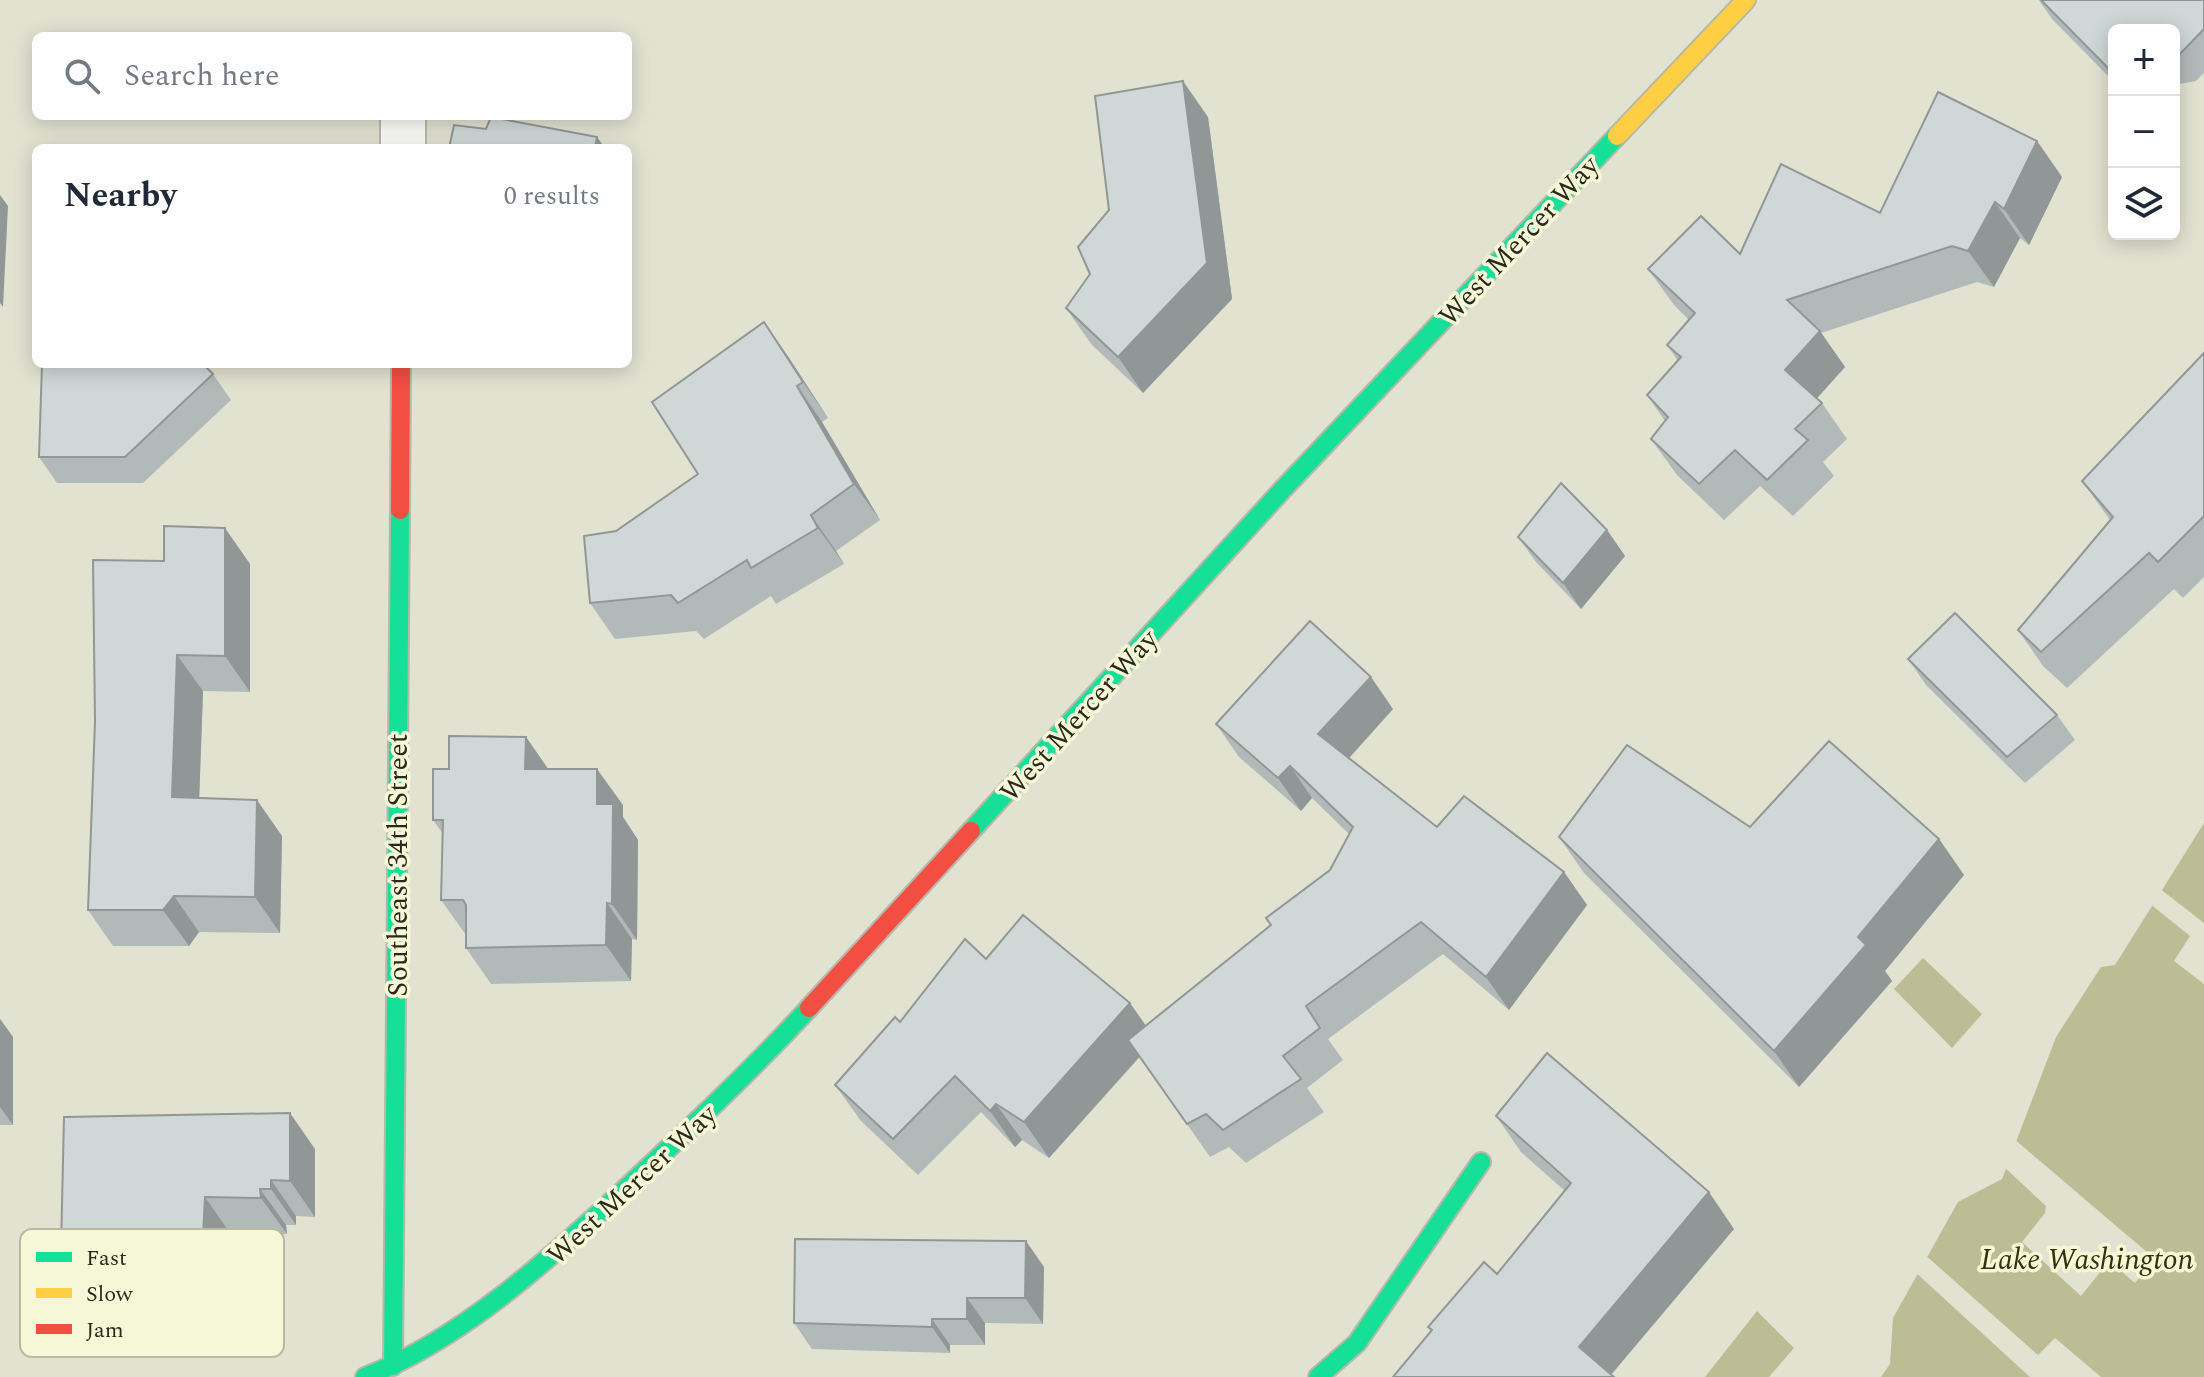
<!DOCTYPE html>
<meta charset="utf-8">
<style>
body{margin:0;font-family:Spectral,serif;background:#f2f2f3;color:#1f2937}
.controls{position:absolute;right:24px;top:24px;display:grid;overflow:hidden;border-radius:12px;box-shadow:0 4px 20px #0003}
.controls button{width:72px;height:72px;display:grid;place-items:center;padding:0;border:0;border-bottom:2px solid #e0e1e3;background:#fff;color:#1f2937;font:40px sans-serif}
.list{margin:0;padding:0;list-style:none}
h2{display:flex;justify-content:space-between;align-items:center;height:104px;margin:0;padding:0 32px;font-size:34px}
h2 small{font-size:26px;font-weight:400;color:#747a83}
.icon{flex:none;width:44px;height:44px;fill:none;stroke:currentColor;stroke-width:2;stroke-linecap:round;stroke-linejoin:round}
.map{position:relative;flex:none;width:2204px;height:1377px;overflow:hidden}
.search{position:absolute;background:#fff;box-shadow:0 4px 20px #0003;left:32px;top:32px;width:600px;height:88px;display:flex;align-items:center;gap:20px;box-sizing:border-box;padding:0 28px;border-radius:12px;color:#747a83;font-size:30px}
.panel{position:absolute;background:#fff;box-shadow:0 4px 20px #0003;left:32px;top:144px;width:600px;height:224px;border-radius:12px}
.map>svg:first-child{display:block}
.water{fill:#bcbc95}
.pier{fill:#e2e2d1}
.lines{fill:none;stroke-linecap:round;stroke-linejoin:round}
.street-casing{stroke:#b8b8aa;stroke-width:48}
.fast-casing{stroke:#b8b8aa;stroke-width:22}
.slow-casing{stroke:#b8b8aa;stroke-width:22}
.jam-casing{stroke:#b8b8aa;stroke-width:22}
.street{stroke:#fbfbf8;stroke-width:44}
.fast{stroke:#16e098;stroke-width:18}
.slow{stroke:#ffcf43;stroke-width:18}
.jam{stroke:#f24e42;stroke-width:18}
.wall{fill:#b2bab9}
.shaded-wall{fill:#919796}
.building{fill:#cfd8d7;stroke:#919796;stroke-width:2}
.labels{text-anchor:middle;stroke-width:7;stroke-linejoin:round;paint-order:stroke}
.street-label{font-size:28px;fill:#29291d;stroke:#f5f7d6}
.water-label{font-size:30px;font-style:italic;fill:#33330a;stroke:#f5f7d6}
.key{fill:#f5f7d6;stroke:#b8b99e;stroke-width:2}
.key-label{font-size:22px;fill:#29291d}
</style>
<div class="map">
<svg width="2204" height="1377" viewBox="0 0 2204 1377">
<rect width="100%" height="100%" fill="#e2e2d1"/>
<g class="water">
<path d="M 2204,823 L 2204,1377 L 1881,1377 L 1890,1364 L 1893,1318 L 1958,1202 L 2002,1179 L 2056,1037 L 2101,967 L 2115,965 Z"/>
<path d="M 1923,958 L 1982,1014 L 1952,1048 L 1894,989 Z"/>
<path d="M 1757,1311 L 1794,1348 L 1769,1377 L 1705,1377 Z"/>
</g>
<g class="pier">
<path d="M 2159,888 L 2204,923 L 2204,984 L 2174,961 L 2190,936 L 2149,903 Z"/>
<path d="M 2013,1138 L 2155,1259 L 2135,1283 L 2109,1261 L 2081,1296 L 2022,1242 L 2045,1213 L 2046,1206 L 2003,1166 Z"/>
<path d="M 1924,1254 L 2038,1355 L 2055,1338 L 2101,1377 L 2030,1377 L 1914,1271 Z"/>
</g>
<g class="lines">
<g class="street-casing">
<path id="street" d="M 403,148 L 403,116"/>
</g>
<g class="fast-casing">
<g id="fast">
<path d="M 971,831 L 1284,488 L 1617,136"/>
<path d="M 393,1366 L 400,510"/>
<path d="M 365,1377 C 460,1340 547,1261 622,1192 C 686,1132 749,1073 809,1008"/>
<path d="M 1318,1377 L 1357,1343 L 1481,1162"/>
</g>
</g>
<g class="slow-casing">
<path id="slow" d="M 1617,136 L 1746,0"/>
</g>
<g class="jam-casing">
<g id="jam">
<path d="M 400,510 L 401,364"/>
<path d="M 809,1008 L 971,831"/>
</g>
</g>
<use href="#street" class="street"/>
<use href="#fast" class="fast"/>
<use href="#slow" class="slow"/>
<use href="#jam" class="jam"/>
</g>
<g class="wall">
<path d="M 2039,0 L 2204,0 L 2204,73 L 2196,81 L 2174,85 L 2174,30 L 2114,30 L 2114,82 L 2052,19 Z"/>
<path d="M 1208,117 L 1232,299 L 1143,393 L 1091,344 L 1066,308 Z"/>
<path d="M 2037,141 L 2062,177 L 2029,245 L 2020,238 L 1994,287 L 1977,282 L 1821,333 L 1845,367 L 1817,398 L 1822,403 L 1847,439 L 1823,462 L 1834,476 L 1793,516 L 1760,486 L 1724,520 L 1677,475 L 1651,439 L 1665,421 L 1647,395 L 1678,361 L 1667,345 L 1689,320 L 1674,305 L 1648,269 L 1740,254 L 1880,213 Z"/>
<path d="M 764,322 L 789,358 L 828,418 L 822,422 L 880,520 L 836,551 L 844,564 L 776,604 L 771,596 L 704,639 L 696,631 L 615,639 L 590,603 L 616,531 L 698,474 Z"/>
<path d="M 2204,353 L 2204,577 L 2183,598 L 2174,589 L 2067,688 L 2043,666 L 2018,630 L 2110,520 L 2082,481 Z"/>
<path d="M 213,374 L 231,400 L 143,483 L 57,483 L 39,457 Z"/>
<path d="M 1607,530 L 1625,556 L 1581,609 L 1536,562 L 1518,537 Z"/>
<path d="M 250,564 L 250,692 L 203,691 L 199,798 L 282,836 L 280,933 L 199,932 L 189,946 L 113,946 L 88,910 L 95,722 Z"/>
<path d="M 1908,659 L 2057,715 L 2075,740 L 2025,783 L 1926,685 Z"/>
<path d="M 1393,709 L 1349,758 L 1437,827 L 1564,872 L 1587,905 L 1509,1010 L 1443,954 L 1328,1039 L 1343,1060 L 1307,1088 L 1324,1112 L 1246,1163 L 1229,1147 L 1210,1157 L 1140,1057 L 1049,1158 L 1022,1140 L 1015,1147 L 981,1112 L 918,1175 L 861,1121 L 835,1085 L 900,1022 L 986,959 L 1130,1003 L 1146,1026 L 1271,925 L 1330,870 L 1349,834 L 1312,798 L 1301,811 L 1239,757 L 1216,724 Z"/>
<path d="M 526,737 L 548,769 L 623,805 L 623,817 L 638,840 L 637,940 L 632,939 L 631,981 L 491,984 L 466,948 L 466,935 L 441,900 L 443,834 L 433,820 L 449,769 Z"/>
<path d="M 1750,827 L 1939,839 L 1964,875 L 1885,971 L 1892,981 L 1799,1087 L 1584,873 L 1559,837 Z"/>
<path d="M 0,1019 L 13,1037 L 13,1125 L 0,1125 Z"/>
<path d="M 1496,1116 L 1734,1229 L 1611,1375 L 1431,1330 L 1428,1327 L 1497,1274 L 1565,1191 L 1521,1152 Z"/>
<path d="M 315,1149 L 315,1217 L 296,1216 L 296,1225 L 286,1225 L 287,1234 L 230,1233 L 229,1271 L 182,1268 L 182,1286 L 87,1284 L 61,1248 Z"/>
<path d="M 1044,1267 L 1043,1324 L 985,1323 L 985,1345 L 950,1345 L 950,1353 L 812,1349 L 794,1323 Z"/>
</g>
<g class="shaded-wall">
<path d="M 1183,81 L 1208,117 L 1232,299 L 1143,393 L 1118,357 Z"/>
<path d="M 597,137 L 605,148 L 595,148 Z"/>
<path d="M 2037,141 L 2062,177 L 2029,245 L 2004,209 Z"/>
<path d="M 0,195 L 8,206 L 3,307 L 0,303 Z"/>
<path d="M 1995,202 L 2020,238 L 1994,287 L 1968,251 Z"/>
<path d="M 764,322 L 789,358 L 828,418 L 803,382 Z"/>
<path d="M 1820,331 L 1845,367 L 1810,406 L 1785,370 Z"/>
<path d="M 797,386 L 822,422 L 880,520 L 854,484 Z"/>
<path d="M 811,515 L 836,551 L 844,564 L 818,528 Z"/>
<path d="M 225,528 L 250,564 L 250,692 L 225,656 Z"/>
<path d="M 1607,530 L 1625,556 L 1581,609 L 1563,583 Z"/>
<path d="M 177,655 L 203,691 L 198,833 L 172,797 Z"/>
<path d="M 1371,677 L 1393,709 L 1341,767 L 1318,734 Z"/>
<path d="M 526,737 L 551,773 L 525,769 Z"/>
<path d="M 1290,766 L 1312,798 L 1301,811 L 1278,778 Z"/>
<path d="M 597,769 L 623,805 L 623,817 L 638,840 L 637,940 L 612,904 L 597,804 Z"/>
<path d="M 257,800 L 282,836 L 280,933 L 255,897 Z"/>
<path d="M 1939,839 L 1964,875 L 1885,971 L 1892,981 L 1799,1087 L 1774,1051 L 1858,937 Z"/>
<path d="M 1564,872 L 1587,905 L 1509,1010 L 1486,977 Z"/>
<path d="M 174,896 L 199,932 L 189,946 L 163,910 Z"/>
<path d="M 607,903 L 632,939 L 631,981 L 606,945 Z"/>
<path d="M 1130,1003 L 1155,1039 L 1049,1158 L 1024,1122 Z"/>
<path d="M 0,1019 L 13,1037 L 13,1125 L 0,1107 Z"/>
<path d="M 996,1104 L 1022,1140 L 1015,1147 L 990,1111 Z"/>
<path d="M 290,1113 L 315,1149 L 315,1217 L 290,1181 Z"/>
<path d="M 271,1180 L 296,1216 L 296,1225 L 271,1189 Z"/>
<path d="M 260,1189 L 286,1225 L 287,1234 L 261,1198 Z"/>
<path d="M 1709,1192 L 1734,1229 L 1609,1377 L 1579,1347 Z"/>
<path d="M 205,1197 L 230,1233 L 229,1271 L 203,1235 Z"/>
<path d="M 157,1232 L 182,1268 L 182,1286 L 157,1250 Z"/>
<path d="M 1026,1241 L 1044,1267 L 1043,1324 L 1025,1298 Z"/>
<path d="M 967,1298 L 985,1323 L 985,1345 L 967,1319 Z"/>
<path d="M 932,1319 L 950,1345 L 950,1353 L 932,1327 Z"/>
</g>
<g class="building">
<path d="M 2041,0 L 2204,0 L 2204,29 L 2178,56 L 2174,56 L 2174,30 L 2114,30 L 2114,74 Z"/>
<path d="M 1183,81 L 1207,263 L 1118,357 L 1066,308 L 1090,274 L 1078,247 L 1109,210 L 1095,96 Z"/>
<path d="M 1938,92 L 2037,141 L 2004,209 L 1995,202 L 1968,251 L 1952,246 L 1787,300 L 1820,331 L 1785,370 L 1822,403 L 1795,429 L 1808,440 L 1767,480 L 1735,450 L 1699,484 L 1651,439 L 1668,417 L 1647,395 L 1681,357 L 1667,345 L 1695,313 L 1648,269 L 1701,216 L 1740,254 L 1781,164 L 1880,213 Z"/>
<path d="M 491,117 L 597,137 L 595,148 L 449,148 L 454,125 L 486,129 Z"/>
<path d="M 764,322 L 803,382 L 797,386 L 854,484 L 811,515 L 818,528 L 751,568 L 747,560 L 678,603 L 671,595 L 590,603 L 584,536 L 616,531 L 698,474 L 652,402 Z"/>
<path d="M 2204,353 L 2204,516 L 2158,562 L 2149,553 L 2041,652 L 2018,630 L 2113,517 L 2082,481 Z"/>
<path d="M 42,364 L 203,364 L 213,374 L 125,457 L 39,457 Z"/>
<path d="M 1561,483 L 1607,530 L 1563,583 L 1518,537 Z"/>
<path d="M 164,526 L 225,528 L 225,656 L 177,655 L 172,797 L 257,800 L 255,897 L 174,896 L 163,910 L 88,910 L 95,722 L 93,560 L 164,561 Z"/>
<path d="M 1955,613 L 2057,715 L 2007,757 L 1908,659 Z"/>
<path d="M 1310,621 L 1371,677 L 1318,734 L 1437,827 L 1464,796 L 1564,872 L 1486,977 L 1421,922 L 1306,1006 L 1320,1028 L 1283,1056 L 1301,1079 L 1223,1130 L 1206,1114 L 1187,1124 L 1128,1040 L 1271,925 L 1266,918 L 1330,870 L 1353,827 L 1290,766 L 1278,778 L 1216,724 Z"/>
<path d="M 449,736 L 526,737 L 525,769 L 597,769 L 597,804 L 613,804 L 612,904 L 607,903 L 606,945 L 466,948 L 466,905 L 463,900 L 441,900 L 443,820 L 433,820 L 433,769 L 449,769 Z"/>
<path d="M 1829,741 L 1939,839 L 1858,937 L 1866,945 L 1774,1051 L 1559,837 L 1627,745 L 1750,827 Z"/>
<path d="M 1023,915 L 1130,1003 L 1024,1122 L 996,1104 L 990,1111 L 955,1076 L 893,1139 L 835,1085 L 895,1017 L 900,1022 L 965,939 L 986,959 Z"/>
<path d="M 1547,1053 L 1709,1192 L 1579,1347 L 1614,1377 L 1393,1377 L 1432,1330 L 1428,1327 L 1484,1262 L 1497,1274 L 1571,1183 L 1496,1116 Z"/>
<path d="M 290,1113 L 290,1181 L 271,1180 L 271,1189 L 260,1189 L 261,1198 L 205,1197 L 203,1235 L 157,1232 L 157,1250 L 61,1248 L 64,1117 Z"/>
<path d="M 795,1239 L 1026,1241 L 1025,1298 L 967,1298 L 967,1319 L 932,1319 L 932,1327 L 794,1323 Z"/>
</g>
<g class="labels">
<g class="street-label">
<text transform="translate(1518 240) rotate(-47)" y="10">West Mercer Way</text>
<text transform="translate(1078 715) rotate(-48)" y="10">West Mercer Way</text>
<text transform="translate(397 865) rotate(-90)" y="10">Southeast 34th Street</text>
<text transform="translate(631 1184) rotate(-43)" y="10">West Mercer Way</text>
</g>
<g class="water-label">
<text x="2087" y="1269">Lake Washington</text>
</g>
</g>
<rect x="20" y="1229" width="264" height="128" rx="12" class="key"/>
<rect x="36" y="1252" width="36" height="10" fill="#16e098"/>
<rect x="36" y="1288" width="36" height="10" fill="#ffcf43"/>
<rect x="36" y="1324" width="36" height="10" fill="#f24e42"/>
<g class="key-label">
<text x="86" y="1265">Fast</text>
<text x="86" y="1301">Slow</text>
<text x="86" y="1337">Jam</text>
</g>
</svg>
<div class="controls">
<button>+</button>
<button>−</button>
<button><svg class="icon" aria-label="layers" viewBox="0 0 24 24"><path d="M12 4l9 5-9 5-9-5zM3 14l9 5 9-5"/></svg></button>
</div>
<div class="search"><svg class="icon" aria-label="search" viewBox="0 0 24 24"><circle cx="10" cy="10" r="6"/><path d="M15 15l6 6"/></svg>Search here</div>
<section class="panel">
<h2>Nearby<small>0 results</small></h2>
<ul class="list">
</ul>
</section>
</div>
